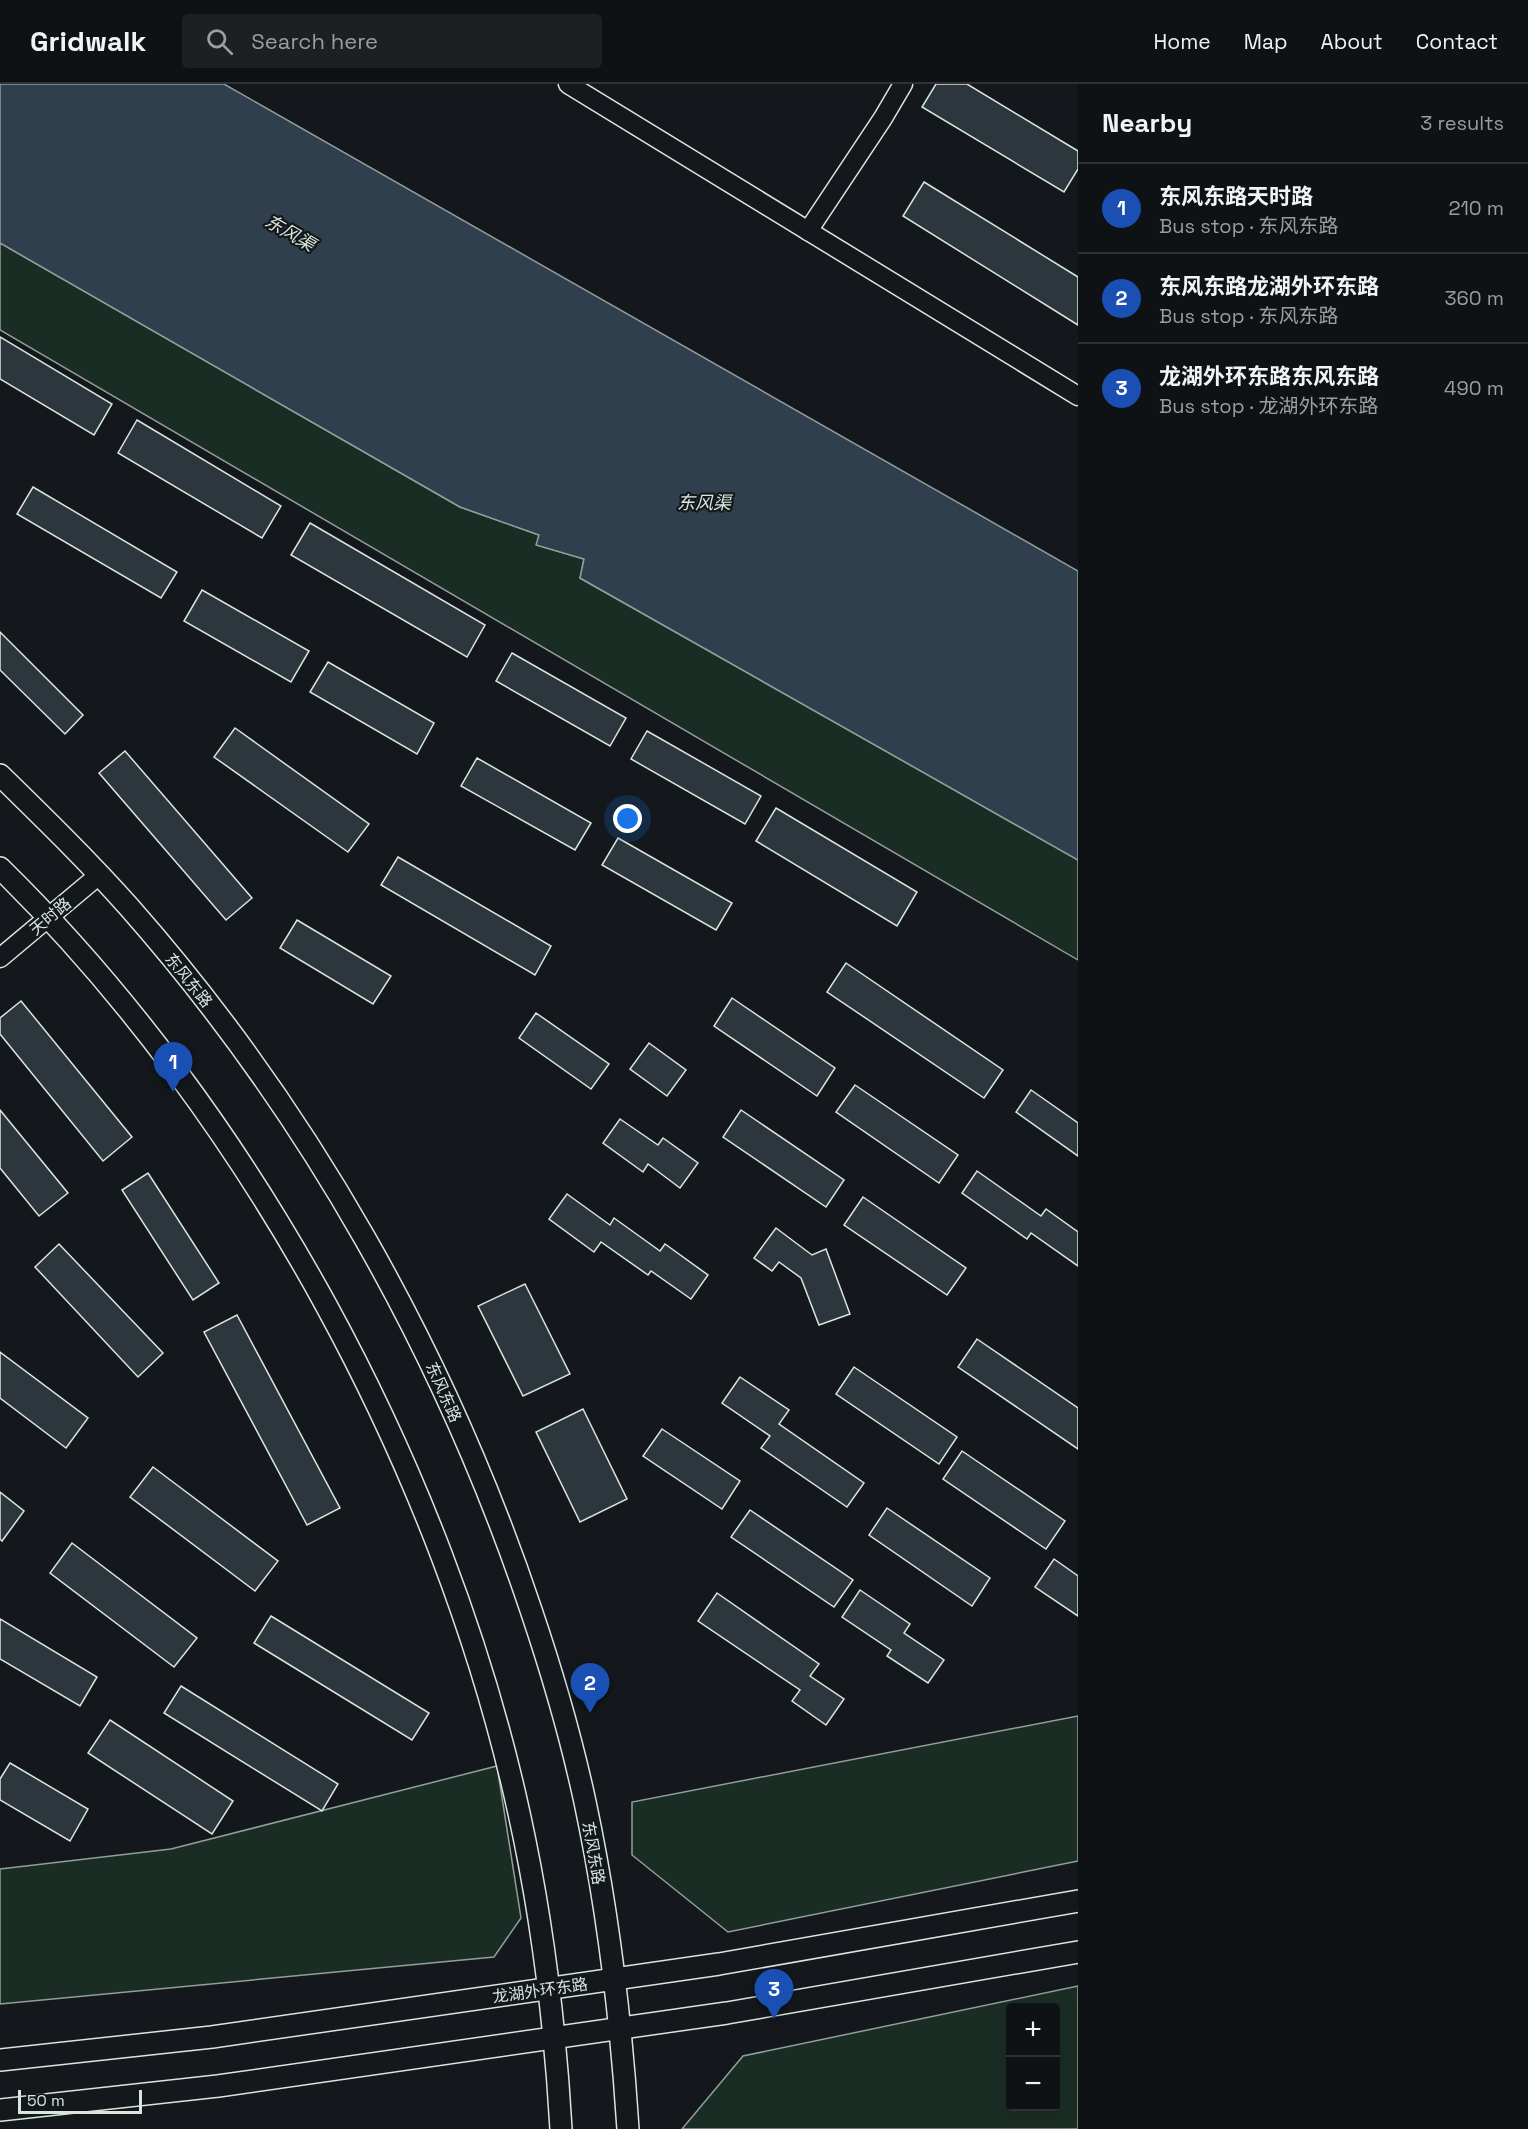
<!DOCTYPE html>
<meta charset="utf-8">
<style>
body{margin:0;font-family:"Space Grotesk","Noto Sans SC",sans-serif;background:#1d2022;color:#f1f3f6}
.controls{position:absolute;right:18px;bottom:18px;display:grid;overflow:hidden;border-radius:6px;box-shadow:0 6px 24px #0002}
.controls button{width:54px;height:54px;display:grid;place-items:center;padding:0;border:0;border-bottom:2px solid #2f3234;background:#0f1215;color:#f1f3f6;font:30px sans-serif}
.scale{position:absolute;left:18px;bottom:15px;width:124px;box-sizing:border-box;padding-left:6px;border:3px solid #d8e6dc;border-top:0;font-size:16px;line-height:21px;white-space:nowrap;color:#d8e6dc;-webkit-text-stroke:4px #14181c;paint-order:stroke}
.you{position:absolute;left:628px;top:735px;width:21px;height:21px;margin:-15px;border:4px solid #fff;border-radius:50%;background:#1a73e8;box-shadow:0 0 0 9px #1a73e833}
.badge{display:grid;place-items:center;width:39px;height:39px;border-radius:50%;background:#ffb74d;color:#fff;font-size:20px;font-weight:700}
.pin{position:absolute;translate:-50% -50px;filter:drop-shadow(0 2px 3px #0008)}
.pin::after{content:'';position:absolute;top:32px;width:21px;height:18px;background:inherit;clip-path:polygon(0 0,100% 0,50% 100%)}
.list{margin:0;padding:0;list-style:none}
h2{display:flex;justify-content:space-between;align-items:center;height:78px;margin:0;padding:0 24px;font-size:26px}
h2 small{font-size:20px;font-weight:400;color:#9b9ea0}
.list li{display:grid;grid-template-columns:39px 1fr auto;gap:18px;align-items:center;box-sizing:border-box;height:90px;padding:0 24px;border-top:2px solid #2f3234}
.list b{display:block;font-size:22px;white-space:nowrap}
.list p{margin:0;font-size:20px;white-space:nowrap;color:#9b9ea0}
.list em{font-size:20px;font-style:normal;color:#9b9ea0}
.icon{flex:none;width:33px;height:33px;fill:none;stroke:currentColor;stroke-width:2;stroke-linecap:round;stroke-linejoin:round}
.map{position:relative;flex:none;width:1078px;height:2045px;overflow:hidden}
header{display:flex;align-items:center;gap:36px;box-sizing:border-box;height:84px;padding:0 30px;background:#0f1215;border-bottom:2px solid #2f3234}
header strong{font-size:28px}
nav{display:flex;gap:33px;margin-inline-start:auto;font-size:21px}
.search{width:420px;height:54px;background:#1d2022;display:flex;align-items:center;gap:15px;box-sizing:border-box;padding:0 21px;border-radius:6px;color:#9b9ea0;font-size:22px}
main{display:flex}
aside{flex:1;background:#0f1215}
.map>svg:first-child{display:block}
.green{fill:#1a2d24;stroke:#939e99;stroke-width:1.5;fill-rule:evenodd}
.water{fill:#2f3f4d;stroke:#939e99;stroke-width:1.5}
.building{fill:#2c363c;stroke:#d8e6dc;stroke-width:1.5}
.lines{fill:none;stroke-linecap:round;stroke-linejoin:round}
.tertiary-casing{stroke:#d8e6dc;stroke-width:21}
.secondary-casing{stroke:#d8e6dc;stroke-width:24}
.tertiary{stroke:#14181c;stroke-width:18}
.secondary{stroke:#14181c;stroke-width:21}
.labels{text-anchor:middle;stroke-width:4.5;stroke-linejoin:round;paint-order:stroke}
.street-label{font-size:16px;fill:#d8e6dc;stroke:#14181c}
.water-label{font-size:18px;font-style:italic;fill:#d8e6dc;stroke:#14181c}
</style>
<header>
<strong>Gridwalk</strong>
<div class="search"><svg class="icon" aria-label="search" viewBox="0 0 24 24"><circle cx="10" cy="10" r="6"/><path d="M15 15l6 6"/></svg>Search here</div>
<nav><a>Home</a><a>Map</a><a>About</a><a>Contact</a></nav>
</header>
<main>
<div class="map">
<svg width="1078" height="2045" viewBox="0 0 1078 2045">
<rect width="100%" height="100%" fill="#14181c"/>
<g class="green">
<path d="M 0,159 L 460,423 L 539,451 L 537,461 L 584,475 L 580,494 L 1078,776 L 1078,876 L 0,246 Z"/>
<path d="M 1078,1632 L 1078,1777 L 728,1848 L 632,1771 L 632,1718 Z"/>
<path d="M 497,1682 L 521,1834 L 494,1873 L 0,1920 L 0,1785 L 171,1765 Z"/>
<path d="M 1078,1902 L 1078,2045 L 682,2045 L 743,1972 ZM 1010,1924 L 1056,1924 L 1056,2022 L 1010,2022 Z"/>
</g>
<path class="water" d="M 0,0 L 224,0 L 1078,487 L 1078,776 L 580,494 L 584,475 L 536,461 L 539,451 L 460,423 L 0,159 Z"/>
<g class="building">
<path d="M 936,0 L 967,0 L 1078,67 L 1078,85 L 1064,108 L 922,23 Z"/>
<path d="M 924,98 L 1078,193 L 1078,241 L 903,132 Z"/>
<path d="M 0,253 L 112,320 L 94,351 L 0,295 Z"/>
<path d="M 137,336 L 281,422 L 262,454 L 118,369 Z"/>
<path d="M 33,403 L 177,488 L 161,514 L 17,430 Z"/>
<path d="M 310,439 L 485,541 L 467,573 L 291,471 Z"/>
<path d="M 202,506 L 309,567 L 291,598 L 184,537 Z"/>
<path d="M 0,548 L 83,631 L 65,650 L 0,586 Z"/>
<path d="M 512,569 L 626,634 L 610,662 L 496,597 Z"/>
<path d="M 328,578 L 434,639 L 417,670 L 310,608 Z"/>
<path d="M 235,644 L 369,740 L 348,768 L 214,673 Z"/>
<path d="M 647,647 L 761,712 L 745,740 L 631,675 Z"/>
<path d="M 125,667 L 252,814 L 226,836 L 99,689 Z"/>
<path d="M 477,674 L 591,739 L 575,766 L 461,702 Z"/>
<path d="M 776,724 L 917,808 L 897,842 L 756,757 Z"/>
<path d="M 618,754 L 732,819 L 716,846 L 602,781 Z"/>
<path d="M 398,773 L 551,862 L 535,891 L 381,801 Z"/>
<path d="M 297,836 L 391,892 L 373,920 L 280,864 Z"/>
<path d="M 846,879 L 1003,986 L 984,1014 L 827,908 Z"/>
<path d="M 732,914 L 835,984 L 817,1012 L 714,942 Z"/>
<path d="M 21,917 L 132,1053 L 103,1077 L 0,950 L 0,934 Z"/>
<path d="M 536,929 L 609,980 L 591,1005 L 519,954 Z"/>
<path d="M 649,959 L 686,986 L 667,1012 L 630,985 Z"/>
<path d="M 855,1001 L 958,1071 L 939,1099 L 836,1028 Z"/>
<path d="M 1031,1006 L 1078,1039 L 1078,1072 L 1016,1028 Z"/>
<path d="M 0,1026 L 68,1109 L 39,1132 L 0,1084 Z"/>
<path d="M 741,1026 L 844,1096 L 826,1123 L 723,1053 Z"/>
<path d="M 620,1035 L 658,1061 L 663,1054 L 698,1079 L 680,1104 L 648,1080 L 643,1088 L 603,1059 Z"/>
<path d="M 977,1087 L 1041,1132 L 1046,1125 L 1078,1148 L 1078,1182 L 1031,1149 L 1027,1155 L 962,1109 Z"/>
<path d="M 148,1089 L 219,1199 L 193,1216 L 122,1106 Z"/>
<path d="M 567,1110 L 610,1141 L 614,1134 L 660,1167 L 665,1160 L 708,1191 L 691,1215 L 651,1187 L 648,1191 L 601,1158 L 594,1168 L 549,1135 Z"/>
<path d="M 863,1113 L 966,1184 L 947,1211 L 844,1141 Z"/>
<path d="M 776,1144 L 812,1171 L 826,1165 L 850,1230 L 819,1241 L 801,1194 L 779,1178 L 772,1187 L 754,1174 Z"/>
<path d="M 59,1160 L 163,1269 L 138,1293 L 35,1183 Z"/>
<path d="M 525,1200 L 570,1290 L 523,1312 L 478,1222 Z"/>
<path d="M 237,1231 L 340,1424 L 307,1441 L 204,1248 Z"/>
<path d="M 977,1255 L 1078,1324 L 1078,1365 L 958,1283 Z"/>
<path d="M 0,1268 L 88,1334 L 66,1364 L 0,1314 Z"/>
<path d="M 854,1283 L 957,1353 L 939,1380 L 836,1310 Z"/>
<path d="M 740,1293 L 789,1326 L 779,1340 L 864,1399 L 847,1423 L 761,1364 L 770,1352 L 722,1319 Z"/>
<path d="M 583,1325 L 627,1415 L 580,1438 L 536,1348 Z"/>
<path d="M 662,1345 L 740,1397 L 722,1425 L 643,1372 Z"/>
<path d="M 962,1367 L 1065,1437 L 1046,1465 L 943,1395 Z"/>
<path d="M 153,1383 L 278,1477 L 255,1507 L 130,1413 Z"/>
<path d="M 0,1408 L 24,1427 L 2,1457 L 0,1455 Z"/>
<path d="M 887,1424 L 990,1494 L 972,1522 L 869,1451 Z"/>
<path d="M 750,1426 L 853,1496 L 834,1523 L 731,1453 Z"/>
<path d="M 72,1459 L 197,1554 L 174,1583 L 50,1489 Z"/>
<path d="M 1054,1475 L 1078,1492 L 1078,1532 L 1035,1503 Z"/>
<path d="M 860,1506 L 910,1540 L 904,1549 L 944,1576 L 928,1599 L 887,1572 L 891,1566 L 842,1533 Z"/>
<path d="M 717,1509 L 819,1580 L 810,1592 L 844,1615 L 826,1641 L 792,1617 L 800,1606 L 698,1537 Z"/>
<path d="M 271,1532 L 429,1629 L 412,1656 L 254,1559 Z"/>
<path d="M 0,1535 L 97,1593 L 80,1622 L 0,1575 Z"/>
<path d="M 181,1602 L 338,1700 L 322,1727 L 164,1629 Z"/>
<path d="M 110,1636 L 233,1717 L 212,1750 L 88,1669 Z"/>
<path d="M 10,1679 L 88,1725 L 70,1757 L 0,1716 L 0,1695 Z"/>
</g>
<g class="lines">
<g class="tertiary-casing">
<g id="tertiary">
<path d="M 568,0 L 1078,312"/>
<path d="M 808,147 L 883,34 L 903,0"/>
<path d="M 0,874 L 99,791"/>
</g>
</g>
<g class="secondary-casing">
<g id="secondary">
<path d="M 0,691 C 44,734 88,777 129,823 C 308,1026 445,1269 531,1526 C 552,1588 571,1653 585,1718 C 608,1826 621,1935 628,2045"/>
<path d="M 0,784 C 251,1030 444,1386 519,1729 C 542,1833 555,1939 561,2045"/>
<path d="M 0,1976 L 212,1953 L 719,1880 L 1078,1817"/>
<path d="M 0,2026 L 218,2002 L 727,1929 L 1078,1868"/>
</g>
</g>
<use href="#tertiary" class="tertiary"/>
<use href="#secondary" class="secondary"/>
</g>
<g class="labels">
<g class="street-label">
<text transform="translate(50 832) rotate(-40)" y="6">天时路</text>
<text transform="translate(189 896) rotate(51)" y="6">东风东路</text>
<text transform="translate(444 1308) rotate(66)" y="6">东风东路</text>
<text transform="translate(594 1769) rotate(80)" y="6">东风东路</text>
<text transform="translate(540 1906) rotate(-8)" y="6">龙湖外环东路</text>
</g>
<g class="water-label">
<text transform="translate(290 149) rotate(30)" y="6">东风渠</text>
<text x="704" y="425">东风渠</text>
</g>
</g>
</svg>
<div class="controls">
<button>+</button>
<button>−</button>
</div>
<div class="scale">50 m</div>
<div class="you"></div>
<div class="pin badge" style="left:173px;top:1008px;background:#1a4fb4">1</div>
<div class="pin badge" style="left:590px;top:1629px;background:#1a4fb4">2</div>
<div class="pin badge" style="left:774px;top:1935px;background:#1a4fb4">3</div>
</div>
<aside>
<h2>Nearby<small>3 results</small></h2>
<ul class="list">
<li><span class="badge" style="background:#1a4fb4">1</span><div><b>东风东路天时路</b><p>Bus stop · 东风东路</p></div><em>210 m</em></li>
<li><span class="badge" style="background:#1a4fb4">2</span><div><b>东风东路龙湖外环东路</b><p>Bus stop · 东风东路</p></div><em>360 m</em></li>
<li><span class="badge" style="background:#1a4fb4">3</span><div><b>龙湖外环东路东风东路</b><p>Bus stop · 龙湖外环东路</p></div><em>490 m</em></li>
</ul>
</aside>
</main>
